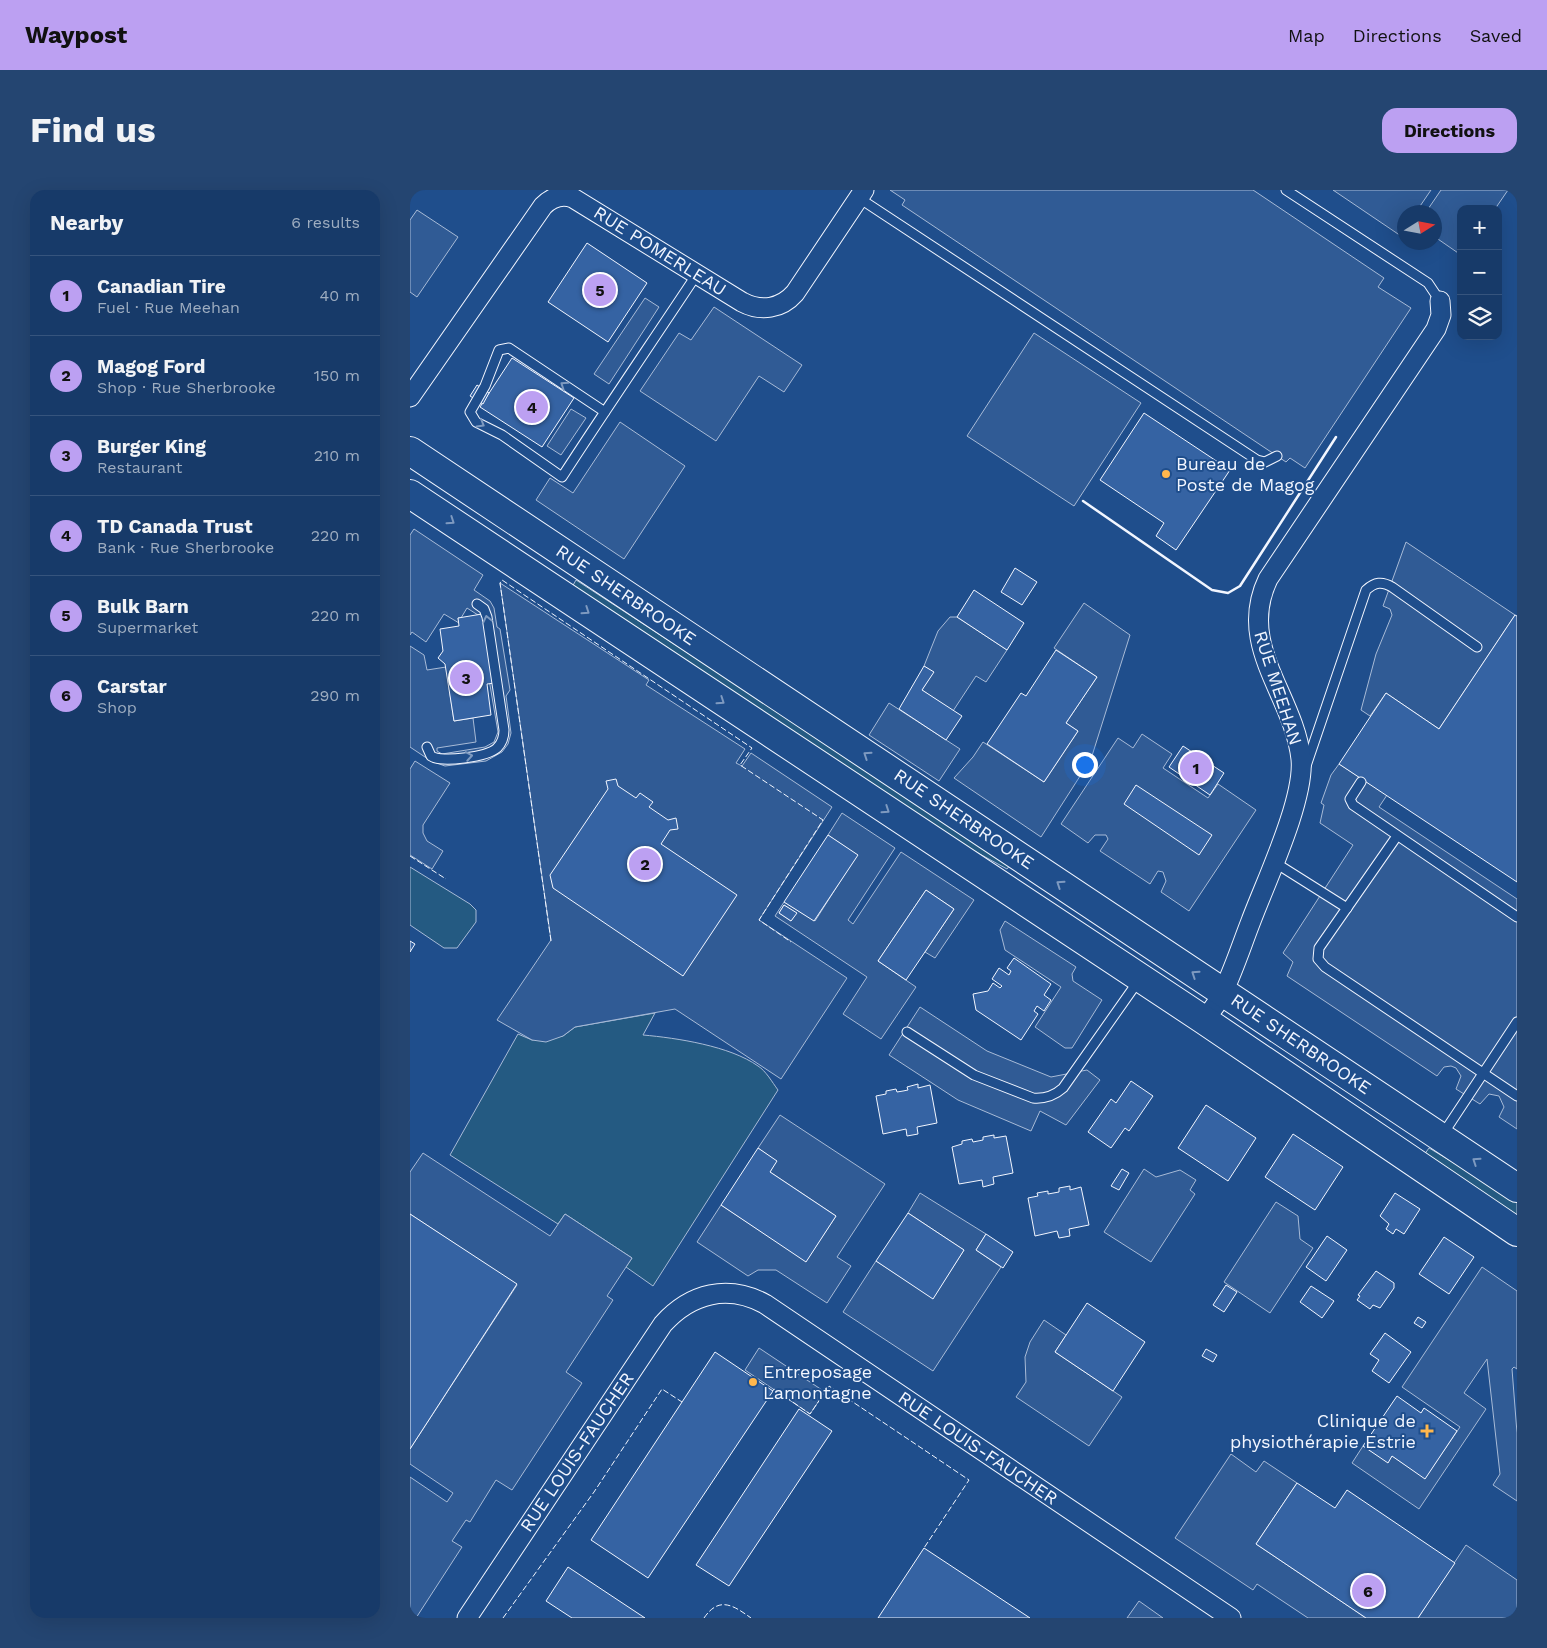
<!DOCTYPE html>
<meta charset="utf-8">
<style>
body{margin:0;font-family:"Work Sans",sans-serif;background:#244571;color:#f1f3f6}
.controls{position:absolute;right:15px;top:15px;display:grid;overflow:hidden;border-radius:10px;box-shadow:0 5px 20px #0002}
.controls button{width:45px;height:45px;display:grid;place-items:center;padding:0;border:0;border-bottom:1px solid #36547d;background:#173a69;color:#f1f3f6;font:25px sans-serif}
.compass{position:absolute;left:987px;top:15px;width:45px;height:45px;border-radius:50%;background:#173a69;box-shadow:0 5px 20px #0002;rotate:79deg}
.you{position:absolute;left:674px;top:574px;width:18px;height:18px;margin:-12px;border:4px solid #fff;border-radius:50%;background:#1a73e8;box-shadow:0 0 0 8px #1a73e833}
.badge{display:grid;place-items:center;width:32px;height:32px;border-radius:50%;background:#bca0f2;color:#111;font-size:16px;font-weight:700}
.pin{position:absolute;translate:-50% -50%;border:2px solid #fff;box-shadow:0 1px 5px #0006}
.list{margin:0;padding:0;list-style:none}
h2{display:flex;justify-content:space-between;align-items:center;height:65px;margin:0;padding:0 20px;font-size:21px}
h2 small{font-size:16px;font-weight:400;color:#9eadc0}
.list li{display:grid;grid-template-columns:32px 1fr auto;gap:15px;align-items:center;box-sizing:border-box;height:80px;padding:0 20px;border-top:1px solid #36547d}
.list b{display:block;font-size:19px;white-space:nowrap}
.list p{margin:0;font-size:16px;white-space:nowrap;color:#9eadc0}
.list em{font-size:16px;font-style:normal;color:#9eadc0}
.icon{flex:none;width:28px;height:28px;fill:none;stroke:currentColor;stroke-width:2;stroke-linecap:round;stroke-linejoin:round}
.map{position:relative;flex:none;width:1107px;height:1428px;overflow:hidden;border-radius:15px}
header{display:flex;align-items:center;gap:30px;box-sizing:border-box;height:70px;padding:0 25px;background:#bca0f2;color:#111}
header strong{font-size:24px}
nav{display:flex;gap:28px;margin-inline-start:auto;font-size:18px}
.intro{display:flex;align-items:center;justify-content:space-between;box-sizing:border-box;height:120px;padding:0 30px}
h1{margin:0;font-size:35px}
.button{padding:12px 22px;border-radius:15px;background:#bca0f2;color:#111;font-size:18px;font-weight:700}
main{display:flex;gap:30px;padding:0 30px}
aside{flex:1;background:#173a69;border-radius:15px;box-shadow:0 5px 20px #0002}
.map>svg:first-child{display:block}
.green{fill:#245a82;stroke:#a8bbd7}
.parking{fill:#305b95;stroke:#a8bbd7;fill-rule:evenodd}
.building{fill:#3563a3;stroke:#f2f6ff}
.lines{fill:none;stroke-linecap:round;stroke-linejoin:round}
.service-casing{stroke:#f2f6ff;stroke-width:11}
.minor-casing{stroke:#f2f6ff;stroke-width:21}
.primary-casing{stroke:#f2f6ff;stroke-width:30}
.service{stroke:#1f4e8c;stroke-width:9}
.minor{stroke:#1f4e8c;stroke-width:19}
.primary{stroke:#1f4e8c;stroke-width:28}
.fence{stroke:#f2f6ff;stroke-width:1;stroke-dasharray:6 2.5;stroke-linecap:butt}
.wall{stroke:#f2f6ff;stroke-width:2.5}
.oneway{stroke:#7e9ac0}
.poi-dot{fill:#ffb74d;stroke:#1f4e8c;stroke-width:2}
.labels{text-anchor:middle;stroke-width:4;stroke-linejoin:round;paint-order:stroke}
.street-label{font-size:18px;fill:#f2f6ff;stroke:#1f4e8c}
.poi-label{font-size:18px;fill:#f2f6ff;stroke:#1f4e8c;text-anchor:start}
</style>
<header>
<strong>Waypost</strong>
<nav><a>Map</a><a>Directions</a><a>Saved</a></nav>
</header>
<div class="intro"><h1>Find us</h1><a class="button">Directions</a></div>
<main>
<aside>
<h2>Nearby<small>6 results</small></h2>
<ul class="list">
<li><span class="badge">1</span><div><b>Canadian Tire</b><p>Fuel · Rue Meehan</p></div><em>40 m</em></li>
<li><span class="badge">2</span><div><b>Magog Ford</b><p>Shop · Rue Sherbrooke</p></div><em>150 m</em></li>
<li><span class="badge">3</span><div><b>Burger King</b><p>Restaurant</p></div><em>210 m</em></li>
<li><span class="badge">4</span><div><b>TD Canada Trust</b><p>Bank · Rue Sherbrooke</p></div><em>220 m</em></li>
<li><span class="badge">5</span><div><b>Bulk Barn</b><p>Supermarket</p></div><em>220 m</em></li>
<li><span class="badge">6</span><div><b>Carstar</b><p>Shop</p></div><em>290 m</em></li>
</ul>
</aside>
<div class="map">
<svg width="1107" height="1428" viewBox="0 0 1107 1428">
<rect width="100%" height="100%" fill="#1f4e8c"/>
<g class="green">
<path d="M 166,390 L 601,674 L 597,679 L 539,647 L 162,397 Z"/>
<path d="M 0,677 L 60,714 L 66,720 L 66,732 L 47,758 L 34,758 L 0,735 Z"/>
<path d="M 245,823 L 233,845 C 267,848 320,856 348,876 C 356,881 362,892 368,900 L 243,1096 L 216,1077 L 222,1068 L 155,1024 L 148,1034 L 40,965 L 108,844 L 122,850 L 153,846 L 165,837 Z"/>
<path d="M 1019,958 L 1107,1011 L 1107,1027 L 1014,965 Z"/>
</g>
<g class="parking">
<path d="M 480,0 L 843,0 L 974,88 L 968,97 L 1001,118 L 895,278 L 880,268 L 876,272 L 492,15 L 495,10 Z"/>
<path d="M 923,0 L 1021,0 L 1006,22 L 994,22 L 994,41 L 991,46 Z"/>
<path d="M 1031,0 L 1098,0 L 1085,19 L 1051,19 L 1051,65 L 1025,47 L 1024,22 L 1016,22 Z"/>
<path d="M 7,20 L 48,47 L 7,107 L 0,102 L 0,30 Z"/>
<path d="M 235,108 L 249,117 L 199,194 L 184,184 Z"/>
<path d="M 304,117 L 392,175 L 374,202 L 349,186 L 306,251 L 230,201 L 269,143 L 281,150 Z"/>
<path d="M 624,143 L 731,213 L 664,316 L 557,246 Z"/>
<path d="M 161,219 L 176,228 L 151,265 L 137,256 Z"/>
<path d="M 210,232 L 275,276 L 214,369 L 126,310 L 140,288 L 163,303 Z"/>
<path d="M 4,339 L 73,385 L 64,400 L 80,411 L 84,418 L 87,437 L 90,439 L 100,500 L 96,506 L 101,543 L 98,554 L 92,562 L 76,571 L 35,576 L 21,571 L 0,557 L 0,456 L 14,465 L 17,480 L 36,477 L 44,531 L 63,528 L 66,552 L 27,558 L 27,561 L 32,564 L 75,557 L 84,552 L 88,542 L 68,425 L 57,418 L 51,428 L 48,428 L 49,433 L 34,424 L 16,452 L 2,442 L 0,445 L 0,345 Z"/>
<path d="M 996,352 L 1105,425 L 1029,539 L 976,503 L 960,526 L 951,520 L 966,464 L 982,425 L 980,419 L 973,416 Z"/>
<path d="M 90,393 L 239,490 L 236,495 L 335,559 L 326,573 L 332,576 L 341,563 L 422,617 L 349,730 L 437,788 L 371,889 L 265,819 L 165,837 L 153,846 L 136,852 L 122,850 L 87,830 L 141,750 Z"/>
<path d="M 674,413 L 720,445 L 681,569 L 631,647 L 544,588 L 563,567 L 573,552 L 634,592 L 668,541 L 656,533 L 687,487 L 644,458 Z"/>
<path d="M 540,427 L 547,427 L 597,460 L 576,492 L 566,486 L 543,521 L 512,500 L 523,482 L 514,476 L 528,441 Z"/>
<path d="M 479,513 L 550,559 L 529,591 L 459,545 Z"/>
<path d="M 732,544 L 762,564 L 753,578 L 798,608 L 808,594 L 846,620 L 779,721 L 751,702 L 756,691 L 753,682 L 748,681 L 740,694 L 690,661 L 698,649 L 696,645 L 685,645 L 678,653 L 651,634 L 708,548 L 723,558 Z"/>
<path d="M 5,571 L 40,593 L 13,635 L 13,643 L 17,651 L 33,661 L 22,679 L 0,665 L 0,579 Z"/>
<path d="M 929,574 L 977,605 L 969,617 L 1107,709 L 1107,939 L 1089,927 L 1094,917 L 1089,906 L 1079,904 L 1070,914 L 1046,899 L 1051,886 L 1046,878 L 1041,876 L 1034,877 L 1027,886 L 877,786 L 883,772 L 873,763 L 943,655 L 910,633 L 914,615 L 911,613 L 921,585 Z"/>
<path d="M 432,623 L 485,658 L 438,730 L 443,734 L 491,662 L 564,710 L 525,768 L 515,762 L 544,719 L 516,700 L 468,771 L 506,797 L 471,849 L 433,824 L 457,787 L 365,726 L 374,712 L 405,731 L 447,665 L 418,645 ZM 374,715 L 386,723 L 381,731 L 369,723 Z"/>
<path d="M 595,731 L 666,777 L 662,784 L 663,791 L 692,810 L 662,858 L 655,858 L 625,837 L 651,797 L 595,760 L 590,740 Z"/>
<path d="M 510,817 L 577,861 L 641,887 L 677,880 L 690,890 L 656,935 L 630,921 L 621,941 L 548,910 L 479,865 Z"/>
<path d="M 370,925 L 475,994 L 427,1067 L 441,1076 L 417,1113 L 366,1080 L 348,1080 L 338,1086 L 287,1052 L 311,1015 L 396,1071 L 426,1026 L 360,982 L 366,971 L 348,958 Z"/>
<path d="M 13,963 L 140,1046 L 155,1024 L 222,1068 L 197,1106 L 203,1110 L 156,1182 L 172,1193 L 102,1300 L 86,1290 L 60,1332 L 56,1330 L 42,1351 L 52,1357 L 6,1428 L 0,1428 L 0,1287 L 37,1312 L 43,1303 L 0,1274 L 0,1259 L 107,1095 L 0,1024 L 0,982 Z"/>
<path d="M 734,979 L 746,987 L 770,980 L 786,990 L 780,1000 L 785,1004 L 741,1072 L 694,1042 Z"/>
<path d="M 510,1003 L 576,1044 L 566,1060 L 591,1077 L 523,1181 L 433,1122 L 466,1071 L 523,1108 L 554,1060 L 498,1023 Z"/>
<path d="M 866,1012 L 888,1026 L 890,1049 L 903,1058 L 860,1123 L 814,1092 Z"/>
<path d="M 1072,1077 L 1107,1101 L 1107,1179 L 1104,1177 L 1102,1179 L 1107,1243 L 1107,1311 L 1083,1295 L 1090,1284 L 1077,1169 L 1054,1203 L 1076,1219 L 1009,1319 L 942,1273 L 953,1256 L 978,1272 L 982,1266 L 1015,1288 L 1050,1237 L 992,1197 Z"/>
<path d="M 634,1130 L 656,1145 L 645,1162 L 712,1207 L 679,1256 L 606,1207 L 616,1192 L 615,1167 L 620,1152 Z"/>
<path d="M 349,1158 L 415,1202 L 400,1224 L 335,1180 Z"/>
<path d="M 821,1264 L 846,1282 L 854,1271 L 887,1293 L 846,1354 L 956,1428 L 898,1428 L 847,1394 L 843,1400 L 765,1348 Z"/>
<path d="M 1056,1355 L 1107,1390 L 1107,1428 L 1008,1428 Z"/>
<path d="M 729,1411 L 753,1428 L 717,1428 Z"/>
</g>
<g class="building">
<path d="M 177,53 L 237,93 L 198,152 L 138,112 Z"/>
<path d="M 102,168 L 164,208 L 132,257 L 70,217 Z"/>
<path d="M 67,195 L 79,203 L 73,214 L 60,206 Z"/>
<path d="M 734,223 L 820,280 L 766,360 L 746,346 L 754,333 L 690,290 Z"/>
<path d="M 605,378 L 627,392 L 612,415 L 591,402 Z"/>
<path d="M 564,400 L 614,433 L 597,460 L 547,427 Z"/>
<path d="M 72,424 L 85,493 L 77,494 L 81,525 L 44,531 L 35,474 L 28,468 L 33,461 L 30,439 L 49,436 L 48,428 Z"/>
<path d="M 1105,425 L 1107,426 L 1107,692 L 929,574 L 976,503 L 1029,539 Z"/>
<path d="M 646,460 L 687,487 L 656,533 L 668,541 L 634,592 L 577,554 L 611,503 L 616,506 Z"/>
<path d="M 514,476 L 524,482 L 512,500 L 552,526 L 536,550 L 489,519 Z"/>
<path d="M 773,556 L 814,583 L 800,605 L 759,577 Z"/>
<path d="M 206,589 L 208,596 L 226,608 L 230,603 L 243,612 L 239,617 L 258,630 L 266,628 L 268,639 L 260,640 L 251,654 L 327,705 L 273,786 L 143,698 L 140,685 L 198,599 L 196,591 Z"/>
<path d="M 726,595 L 802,645 L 789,665 L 714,614 Z"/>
<path d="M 418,645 L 448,665 L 404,731 L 374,712 Z"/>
<path d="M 516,700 L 544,719 L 496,790 L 468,771 Z"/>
<path d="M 374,715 L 387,723 L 381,731 L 369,723 Z"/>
<path d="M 0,751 L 5,754 L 0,762 Z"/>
<path d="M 604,768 L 641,794 L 634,805 L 641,810 L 634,821 L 627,816 L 624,821 L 628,824 L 611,850 L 566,820 L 563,804 L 578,801 L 583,793 L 590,798 L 592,796 L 582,789 L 589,778 L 599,785 L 601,781 L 597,778 Z"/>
<path d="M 721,891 L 743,906 L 719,941 L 715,938 L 701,958 L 678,942 L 701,909 L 706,913 Z"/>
<path d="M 508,894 L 508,898 L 520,895 L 527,933 L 507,937 L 508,944 L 497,946 L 496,939 L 473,944 L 466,906 L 476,904 L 476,901 L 486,899 L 487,902 L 493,901 L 498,900 L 497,897 Z"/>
<path d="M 796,915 L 846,948 L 818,991 L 768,958 Z"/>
<path d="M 883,944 L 933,977 L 905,1020 L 855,987 Z"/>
<path d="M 584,945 L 584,948 L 596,946 L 603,983 L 583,987 L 584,994 L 573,997 L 572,990 L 549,994 L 542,957 L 552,954 L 552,951 L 562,949 L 563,952 L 573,950 L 573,947 Z"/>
<path d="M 348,958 L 367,971 L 360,982 L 426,1026 L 396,1072 L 311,1015 Z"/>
<path d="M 712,979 L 719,983 L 709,1000 L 701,996 Z"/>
<path d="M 660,996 L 660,1000 L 671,997 L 679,1035 L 659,1039 L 660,1046 L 649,1048 L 647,1041 L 625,1046 L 618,1008 L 628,1006 L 627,1003 L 638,1001 L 638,1004 L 649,1002 L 649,998 Z"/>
<path d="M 985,1003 L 1010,1019 L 994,1044 L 986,1039 L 983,1044 L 976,1039 L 979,1034 L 970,1026 Z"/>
<path d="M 498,1023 L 554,1060 L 523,1109 L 466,1071 Z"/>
<path d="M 0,1024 L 107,1094 L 0,1259 Z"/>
<path d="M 576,1044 L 603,1062 L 593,1078 L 566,1060 Z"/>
<path d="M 917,1046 L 937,1060 L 916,1091 L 896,1077 Z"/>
<path d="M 1034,1047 L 1064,1067 L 1039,1104 L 1009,1084 Z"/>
<path d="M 966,1081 L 984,1093 L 984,1098 L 970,1118 L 963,1115 L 960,1119 L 947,1110 L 950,1106 L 948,1105 Z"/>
<path d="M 816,1095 L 827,1102 L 814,1122 L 803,1115 Z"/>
<path d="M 901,1096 L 924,1111 L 912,1128 L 890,1112 Z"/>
<path d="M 677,1113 L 735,1152 L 703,1201 L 645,1162 Z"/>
<path d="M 1008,1127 L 1016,1132 L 1012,1138 L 1004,1133 Z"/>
<path d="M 975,1143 L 1001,1162 L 979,1193 L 962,1181 L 969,1170 L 960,1164 Z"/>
<path d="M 796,1159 L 807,1165 L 803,1172 L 792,1166 Z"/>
<path d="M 305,1162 L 363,1201 L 238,1388 L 181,1350 Z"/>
<path d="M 987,1206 L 1011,1223 L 1014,1218 L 1047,1241 L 1015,1289 L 982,1266 L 978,1273 L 953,1256 Z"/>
<path d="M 389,1219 L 422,1241 L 319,1396 L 286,1375 Z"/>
<path d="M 887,1293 L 925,1318 L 937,1300 L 1045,1373 L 1008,1428 L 956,1428 L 846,1354 Z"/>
<path d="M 514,1358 L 620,1428 L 468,1428 Z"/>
<path d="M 158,1377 L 235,1428 L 162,1428 L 136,1411 Z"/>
</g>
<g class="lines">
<g class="service-casing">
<g id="service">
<path d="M 876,0 L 1018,93 L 1030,111"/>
<path d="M 449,8 L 847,270 L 855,272 L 867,266"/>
<path d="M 195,222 L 99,158 L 89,160 L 75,196 L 60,222 L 66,232 L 92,245 L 152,287 C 196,219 242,152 287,84"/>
<path d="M 17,557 L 21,566 C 31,573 77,567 87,558 C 92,553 94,547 94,540 L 77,427 L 74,419 L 67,414"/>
<path d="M 896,576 L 956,400 C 965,392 972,391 982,397 L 1067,457"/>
<path d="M 951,592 L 940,609 L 943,615 L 1107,727"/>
<path d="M 987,646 L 909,758 L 908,769 L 915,777 L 1107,906"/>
<path d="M 864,672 L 937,718"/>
<path d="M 497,842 L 564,885 L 623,908 C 635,909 644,906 653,898 L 729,790"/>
<path d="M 1033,944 L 1107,832"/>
</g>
</g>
<g class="minor-casing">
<g id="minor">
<path d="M 0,207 L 133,16 C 142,7 152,4 163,8 L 332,112 C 351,122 371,119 385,103 L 454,0"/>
<path d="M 794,830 C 801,821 809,812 813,802 C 824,779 832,754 841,731 C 856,691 895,609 891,569 C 884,505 826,456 858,389 L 1026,139 L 1031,125 L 1030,111"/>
<path d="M 57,1428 L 253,1134 C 281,1103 318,1094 355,1114 L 821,1428"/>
</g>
</g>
<g class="primary-casing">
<g id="primary">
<path d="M 0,261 L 1107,998"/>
<path d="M 0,304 L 794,830 L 1107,1042"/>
</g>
</g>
<use href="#service" class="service"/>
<use href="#minor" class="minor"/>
<use href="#primary" class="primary"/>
<g class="fence">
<path d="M 0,666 L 36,689"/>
<path d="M 141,751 L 90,393 L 92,390 L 342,558 L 330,575 L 413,630 L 349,730 L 381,752"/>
<path d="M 363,1201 L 364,1199 L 400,1224 L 419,1196 L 559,1290 L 514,1358"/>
<path d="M 93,1428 L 184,1302 L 252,1199 L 272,1212"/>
<path d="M 294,1428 C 309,1406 323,1415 341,1428"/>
</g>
<path class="wall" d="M 673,311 L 802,400 L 818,403 L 830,396 L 926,247"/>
</g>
<defs><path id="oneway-chevron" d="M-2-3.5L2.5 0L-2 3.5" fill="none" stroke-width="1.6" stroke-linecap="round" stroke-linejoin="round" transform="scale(1.25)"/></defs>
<g class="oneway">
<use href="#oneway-chevron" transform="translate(154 195) rotate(-146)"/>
<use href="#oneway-chevron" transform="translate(71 234) rotate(30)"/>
<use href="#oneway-chevron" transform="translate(41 331) rotate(34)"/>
<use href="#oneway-chevron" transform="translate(176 421) rotate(34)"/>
<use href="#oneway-chevron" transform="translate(77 429) rotate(-103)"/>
<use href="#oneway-chevron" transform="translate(311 511) rotate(34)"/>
<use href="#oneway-chevron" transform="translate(457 565) rotate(-146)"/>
<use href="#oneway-chevron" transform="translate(59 566) rotate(-10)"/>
<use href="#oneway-chevron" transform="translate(476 620) rotate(34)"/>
<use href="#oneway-chevron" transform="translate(650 694) rotate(-146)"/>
<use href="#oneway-chevron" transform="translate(785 784) rotate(-146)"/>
<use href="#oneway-chevron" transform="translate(1066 971) rotate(-146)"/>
</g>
<g class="poi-dot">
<circle cx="756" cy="284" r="5"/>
<circle cx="343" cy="1192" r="5"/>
<path d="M1014.5 1233.5h5v5h5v5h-5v5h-5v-5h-5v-5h5z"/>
</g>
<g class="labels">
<g class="street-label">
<text transform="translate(250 61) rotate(32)" y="6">RUE POMERLEAU</text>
<text transform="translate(216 405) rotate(34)" y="6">RUE SHERBROOKE</text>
<text transform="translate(868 498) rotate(72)" y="6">RUE MEEHAN</text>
<text transform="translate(554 629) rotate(34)" y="6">RUE SHERBROOKE</text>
<text transform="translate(891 854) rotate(34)" y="6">RUE SHERBROOKE</text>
<text transform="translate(568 1258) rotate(34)" y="6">RUE LOUIS-FAUCHER</text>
<text transform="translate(167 1262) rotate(-56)" y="6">RUE LOUIS-FAUCHER</text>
</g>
<g class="poi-label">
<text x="766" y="280">Bureau de<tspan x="766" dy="21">Poste de Magog</tspan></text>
<text x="353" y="1188">Entreposage<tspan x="353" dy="21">Lamontagne</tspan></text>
<text x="1006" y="1237" text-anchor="end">Clinique de<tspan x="1006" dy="21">physiothérapie Estrie</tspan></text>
</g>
</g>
</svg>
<div class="controls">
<button>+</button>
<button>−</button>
<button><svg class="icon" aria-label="layers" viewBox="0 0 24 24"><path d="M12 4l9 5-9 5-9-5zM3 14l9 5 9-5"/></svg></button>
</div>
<svg class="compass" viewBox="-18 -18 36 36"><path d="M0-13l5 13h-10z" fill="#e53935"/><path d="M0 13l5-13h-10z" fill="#9eadc0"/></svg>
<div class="you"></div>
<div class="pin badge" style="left:786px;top:578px">1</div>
<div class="pin badge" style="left:235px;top:674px">2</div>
<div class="pin badge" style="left:56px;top:488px">3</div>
<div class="pin badge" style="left:122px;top:217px">4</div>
<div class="pin badge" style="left:190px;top:100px">5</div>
<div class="pin badge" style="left:958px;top:1401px">6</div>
</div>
</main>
